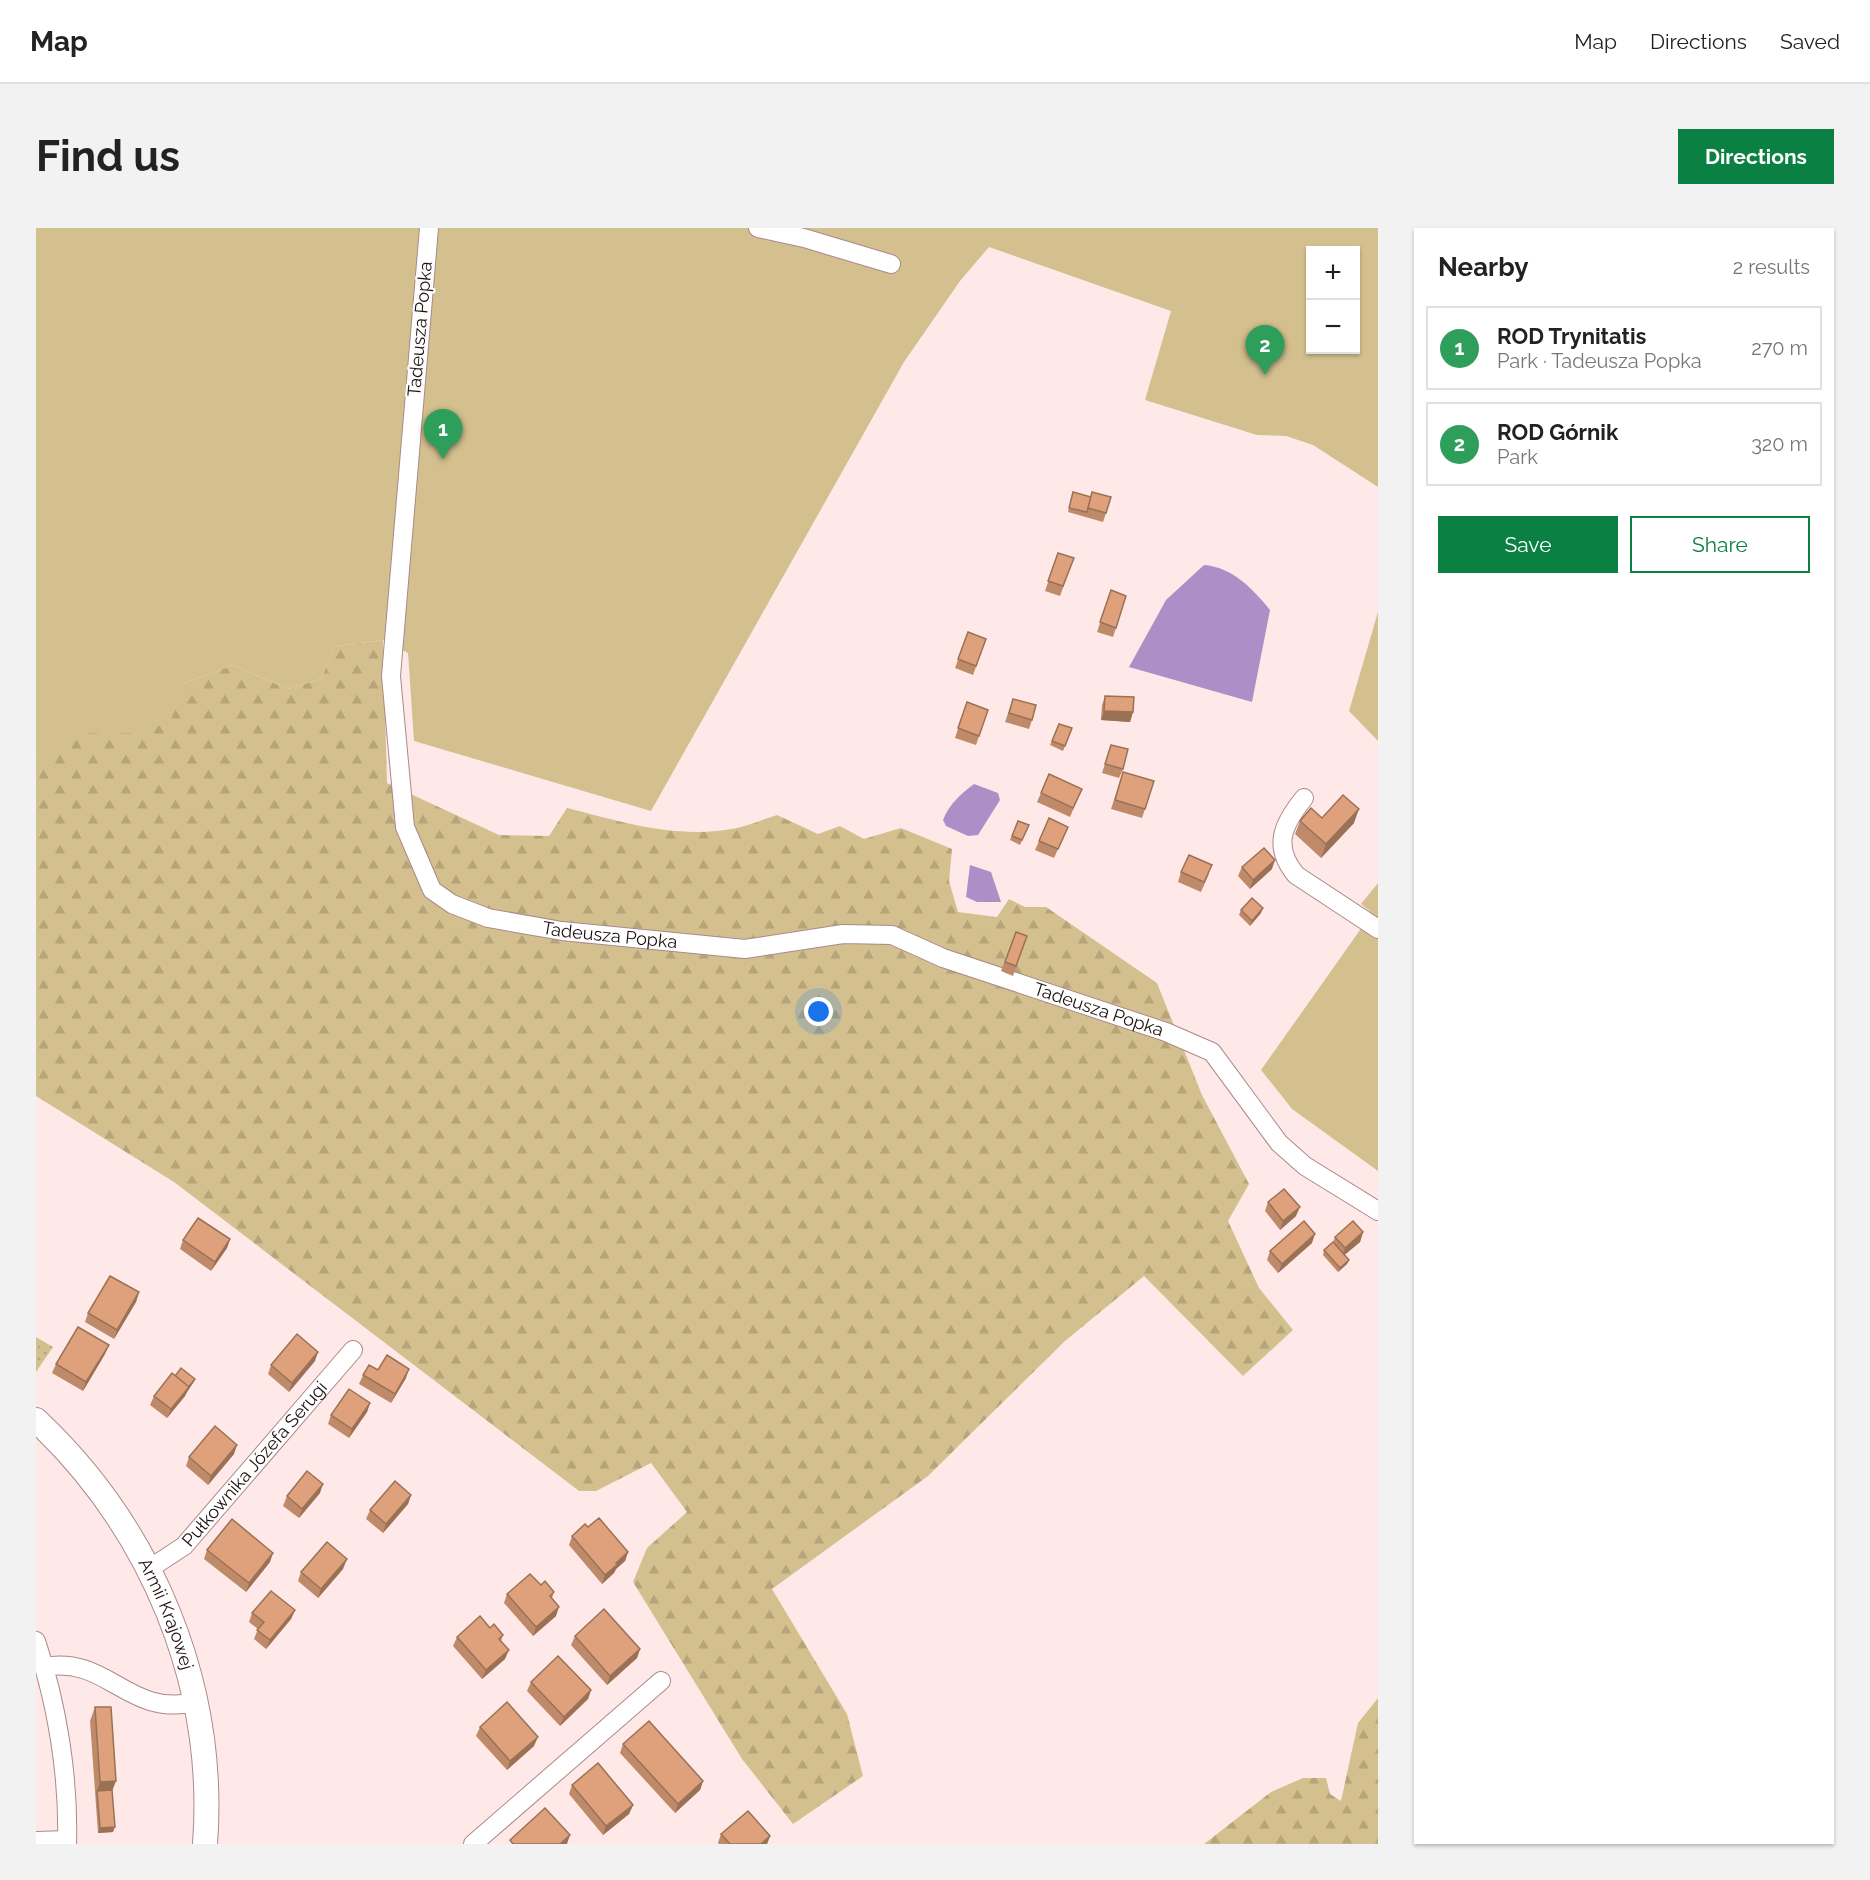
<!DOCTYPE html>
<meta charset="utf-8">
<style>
body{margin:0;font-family:Raleway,sans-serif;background:#f2f2f2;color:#222}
.controls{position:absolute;right:18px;top:18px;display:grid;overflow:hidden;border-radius:0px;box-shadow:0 2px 4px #0004}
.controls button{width:54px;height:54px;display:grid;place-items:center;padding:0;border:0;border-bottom:2px solid #e0e0e0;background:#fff;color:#222;font:30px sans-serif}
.you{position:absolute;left:783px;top:784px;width:21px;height:21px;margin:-15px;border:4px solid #fff;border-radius:50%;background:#1a73e8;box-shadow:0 0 0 9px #1a73e833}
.badge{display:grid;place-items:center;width:39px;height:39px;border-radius:50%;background:#0b8043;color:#fff;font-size:20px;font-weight:700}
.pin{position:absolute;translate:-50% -50px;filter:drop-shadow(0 2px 3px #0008)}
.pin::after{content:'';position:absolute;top:32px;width:21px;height:18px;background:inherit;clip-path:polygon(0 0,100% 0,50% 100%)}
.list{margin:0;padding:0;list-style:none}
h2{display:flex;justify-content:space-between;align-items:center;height:78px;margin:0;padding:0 24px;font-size:26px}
h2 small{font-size:20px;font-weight:400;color:#767676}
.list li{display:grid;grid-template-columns:39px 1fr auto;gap:18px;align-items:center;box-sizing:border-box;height:84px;margin:0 12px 12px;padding:0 12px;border:2px solid #e0e0e0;border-radius:0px}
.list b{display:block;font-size:22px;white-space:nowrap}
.list p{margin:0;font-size:20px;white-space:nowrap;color:#767676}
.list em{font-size:20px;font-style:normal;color:#767676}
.actions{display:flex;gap:12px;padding:18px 24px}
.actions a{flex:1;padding:14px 0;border:2px solid #0b8043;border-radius:0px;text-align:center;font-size:21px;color:#0b8043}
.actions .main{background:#0b8043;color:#fff}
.map{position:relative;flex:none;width:1342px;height:1616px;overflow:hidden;border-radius:0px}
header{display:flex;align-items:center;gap:36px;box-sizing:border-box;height:84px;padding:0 30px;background:#fff;border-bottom:2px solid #e0e0e0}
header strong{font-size:28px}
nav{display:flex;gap:33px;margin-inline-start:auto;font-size:21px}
.intro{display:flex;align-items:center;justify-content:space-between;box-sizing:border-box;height:144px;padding:0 36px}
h1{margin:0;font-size:42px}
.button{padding:15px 27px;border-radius:0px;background:#0b8043;color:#fff;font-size:21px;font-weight:700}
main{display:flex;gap:36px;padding:0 36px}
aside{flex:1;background:#fff;border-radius:0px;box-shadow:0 2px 4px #0004}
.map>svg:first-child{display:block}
.grass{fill:url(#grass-dots)}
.forest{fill:url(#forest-firs)}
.garden{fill:#d4c08f;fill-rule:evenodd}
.water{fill:#af8ec7}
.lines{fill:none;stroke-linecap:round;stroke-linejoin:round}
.minor-casing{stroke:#ab8989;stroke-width:20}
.major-casing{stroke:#ab8989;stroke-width:26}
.minor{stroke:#fff;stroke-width:18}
.major{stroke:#fff;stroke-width:24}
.wall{fill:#bf8a6a}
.shaded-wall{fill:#9b7156}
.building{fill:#dea17b;stroke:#9b7156;stroke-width:1.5}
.labels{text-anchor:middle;stroke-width:4.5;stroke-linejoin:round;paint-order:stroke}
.street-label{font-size:18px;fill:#1d1111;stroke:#fcfcfc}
</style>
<header>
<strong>Map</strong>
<nav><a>Map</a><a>Directions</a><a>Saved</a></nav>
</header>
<div class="intro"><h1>Find us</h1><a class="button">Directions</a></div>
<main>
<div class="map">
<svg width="1342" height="1616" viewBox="0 0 1342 1616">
<defs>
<pattern id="grass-dots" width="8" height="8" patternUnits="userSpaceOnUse" patternTransform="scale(1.5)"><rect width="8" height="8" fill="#d4c08f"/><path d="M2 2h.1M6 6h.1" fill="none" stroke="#b6a47a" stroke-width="1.8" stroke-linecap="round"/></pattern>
<pattern id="forest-firs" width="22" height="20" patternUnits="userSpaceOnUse" patternTransform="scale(1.5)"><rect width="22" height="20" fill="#d4c08f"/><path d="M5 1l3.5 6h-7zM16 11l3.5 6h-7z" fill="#b6a47a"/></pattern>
</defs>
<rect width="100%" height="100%" fill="#ffe9e8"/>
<path class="grass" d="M 0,1109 L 17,1119 L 0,1144 Z"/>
<g class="forest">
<path d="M 347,412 L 351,555 L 463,607 L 513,608 L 531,580 C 586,594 643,612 701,600 C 714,597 728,591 741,587 L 782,606 L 804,598 L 828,611 L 865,600 L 916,621 L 913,653 L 922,684 L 961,689 L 973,671 L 989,679 L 1010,679 L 1121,755 L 1166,867 L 1213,956 L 1192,993 L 1223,1060 L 1257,1102 L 1207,1148 L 1108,1048 L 1029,1113 L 892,1248 L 736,1361 L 811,1486 L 827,1548 L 757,1596 L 706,1531 L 597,1354 L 611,1320 L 651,1284 L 615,1235 L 560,1263 L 543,1263 L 138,954 L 0,868 L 0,529 L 39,505 L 100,505 L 149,455 L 197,437 L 252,461 L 285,451 L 299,418 Z"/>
<path d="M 1342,1470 L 1342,1616 L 1168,1616 L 1235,1564 L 1267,1550 L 1290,1550 L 1294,1566 L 1305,1573 L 1322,1495 Z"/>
</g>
<g class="garden">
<path d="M 0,0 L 1342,0 L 1342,259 L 1277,217 L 1250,208 L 1221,207 L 1109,172 L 1135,83 L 953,19 L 924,53 L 868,134 L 615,583 L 378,513 L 372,425 L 347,412 L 299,418 L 285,451 L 252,461 L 197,437 L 149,455 L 134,494 L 100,505 L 40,505 L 0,529 ZM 1274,22 L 1320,22 L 1320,122 L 1274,122 Z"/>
<path d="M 1342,384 L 1342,513 L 1313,483 Z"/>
<path d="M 1342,655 L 1342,943 L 1256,881 L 1225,842 L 1336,685 L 1325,676 Z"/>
</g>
<g class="water">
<path d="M 1168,337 C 1196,339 1217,361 1234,382 L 1216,474 L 1093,439 L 1130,372 Z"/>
<path d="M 938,556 L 962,565 L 964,572 L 942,607 L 932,608 L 910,598 L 907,592 C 913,576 925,566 938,556 Z"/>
<path d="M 934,637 L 955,644 L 965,674 L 941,674 L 930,669 Z"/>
</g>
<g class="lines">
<g class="minor-casing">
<g id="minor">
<path id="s1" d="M 393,0 L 355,448 L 369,599 L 396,662 L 416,676 L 452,690 L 526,703 L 709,721 L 807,706 L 856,707 L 907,730 L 1130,804 L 1176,824 L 1243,915 L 1269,938 L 1342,983"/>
<path d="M 722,0 L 768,10 L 855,36"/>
<path d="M 1268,570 C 1247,596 1236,618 1260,647 L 1342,701"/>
<path id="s2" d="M 113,1341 L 148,1318 L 317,1122"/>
<path d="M 0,1413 C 21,1476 33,1548 31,1616"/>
<path d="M 8,1439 C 72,1427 92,1490 159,1474"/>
<path d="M 0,1613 L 31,1612"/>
<path d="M 437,1616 L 625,1453"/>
</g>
</g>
<g class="major-casing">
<g id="major">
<path id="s3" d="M 0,1192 C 116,1301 181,1457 169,1616"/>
</g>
</g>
<use href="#minor" class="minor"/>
<use href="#major" class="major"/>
</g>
<g class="wall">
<path d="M 1037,264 L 1055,269 L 1056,264 L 1070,285 L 1067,294 L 1032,284 Z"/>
<path d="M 1022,325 L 1038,330 L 1024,368 L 1009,363 Z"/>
<path d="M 1075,362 L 1080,400 L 1077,409 L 1061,404 Z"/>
<path d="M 932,404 L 950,411 L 937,447 L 919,440 Z"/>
<path d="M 1069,468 L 1097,484 L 1094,494 L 1065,492 L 1066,477 Z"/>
<path d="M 977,471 L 996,492 L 993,501 L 969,494 Z"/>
<path d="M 931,474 L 952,482 L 940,517 L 919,510 Z"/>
<path d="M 1023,496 L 1036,500 L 1027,523 L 1014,517 Z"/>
<path d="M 1075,517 L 1087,541 L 1083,550 L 1066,545 Z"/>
<path d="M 1087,544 L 1109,581 L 1106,590 L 1075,581 Z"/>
<path d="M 1046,561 L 1034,589 L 1001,574 L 1005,565 Z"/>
<path d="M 1286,590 L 1318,595 L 1285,630 L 1259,606 L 1264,593 Z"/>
<path d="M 982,593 L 993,597 L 984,617 L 974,612 Z"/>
<path d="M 1032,599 L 1018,630 L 999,622 L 1003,613 Z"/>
<path d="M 1206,639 L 1236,641 L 1214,661 L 1202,648 Z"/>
<path d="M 1145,644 L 1173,646 L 1165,664 L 1142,654 Z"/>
<path d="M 1205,682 L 1225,685 L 1214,698 L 1203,687 Z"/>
<path d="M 980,704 L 991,708 L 977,748 L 965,743 Z"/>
<path d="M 1232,974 L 1260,988 L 1244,1002 L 1229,983 Z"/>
<path d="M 1327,1004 L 1324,1014 L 1308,1027 L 1313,1032 L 1311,1036 L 1302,1044 L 1287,1027 L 1288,1022 L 1297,1014 L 1299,1009 Z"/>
<path d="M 194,1011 L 191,1020 L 175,1043 L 144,1021 L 147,1012 Z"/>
<path d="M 1276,1015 L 1242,1045 L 1231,1032 L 1234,1023 Z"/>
<path d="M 103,1064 L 100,1074 L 78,1111 L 49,1094 L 52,1085 Z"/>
<path d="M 69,1126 L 47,1163 L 16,1145 L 20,1136 Z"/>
<path d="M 279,1133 L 253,1164 L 232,1146 L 235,1137 Z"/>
<path d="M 342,1142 L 370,1150 L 355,1175 L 323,1156 L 327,1147 Z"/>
<path d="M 159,1151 L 157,1155 L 151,1164 L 149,1168 L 131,1190 L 114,1177 L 118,1168 Z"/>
<path d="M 334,1175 L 331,1184 L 313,1210 L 292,1196 L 295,1187 Z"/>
<path d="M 198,1226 L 172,1257 L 150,1238 L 153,1229 Z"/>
<path d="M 284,1265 L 263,1290 L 247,1278 L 251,1268 Z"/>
<path d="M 375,1267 L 372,1276 L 347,1305 L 330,1291 L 334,1282 Z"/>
<path d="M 552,1299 L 592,1324 L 589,1333 L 580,1341 L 578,1345 L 566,1356 L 533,1317 L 536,1308 Z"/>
<path d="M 171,1322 L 234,1334 L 210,1364 L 168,1331 Z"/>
<path d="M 307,1341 L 282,1370 L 262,1353 L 265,1344 Z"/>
<path d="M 505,1357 L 518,1364 L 516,1370 L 520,1388 L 497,1408 L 468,1375 L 471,1366 Z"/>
<path d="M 259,1382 L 255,1391 L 230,1421 L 218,1411 L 222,1401 L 213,1394 L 216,1385 Z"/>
<path d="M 454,1400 L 467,1407 L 465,1413 L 469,1431 L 446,1451 L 417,1418 L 421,1409 Z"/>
<path d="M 539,1408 L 604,1421 L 601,1430 L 571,1457 L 535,1417 Z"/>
<path d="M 495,1454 L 555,1462 L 552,1471 L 524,1498 L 491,1463 Z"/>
<path d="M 59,1479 L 76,1562 L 77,1604 L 62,1605 L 54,1493 Z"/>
<path d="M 444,1499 L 498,1518 L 471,1542 L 440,1508 Z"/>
<path d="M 587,1516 L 667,1553 L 664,1562 L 639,1585 L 584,1525 Z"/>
<path d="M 536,1557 L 597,1577 L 593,1586 L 567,1607 L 533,1566 Z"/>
<path d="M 685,1606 L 734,1608 L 731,1616 L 683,1616 L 682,1615 Z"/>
</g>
<g class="shaded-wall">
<path d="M 1068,483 L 1097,484 L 1094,494 L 1065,492 Z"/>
<path d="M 1323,581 L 1318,595 L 1285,630 L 1290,616 Z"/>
<path d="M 1239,632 L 1236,641 L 1214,661 L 1217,652 Z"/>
<path d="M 1227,680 L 1225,685 L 1214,698 L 1216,693 Z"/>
<path d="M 1264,979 L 1260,988 L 1244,1002 L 1247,993 Z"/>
<path d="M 1327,1004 L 1324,1014 L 1305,1030 L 1309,1020 Z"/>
<path d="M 1279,1006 L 1276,1015 L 1242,1045 L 1246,1036 Z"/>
<path d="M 194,1011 L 191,1020 L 175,1043 L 179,1034 Z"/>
<path d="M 1313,1032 L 1311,1036 L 1302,1044 L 1304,1040 Z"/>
<path d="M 103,1064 L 100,1074 L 78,1111 L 81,1102 Z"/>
<path d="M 73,1117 L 69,1126 L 47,1163 L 50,1154 Z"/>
<path d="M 282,1124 L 279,1133 L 253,1164 L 256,1155 Z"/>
<path d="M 373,1141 L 370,1150 L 355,1175 L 359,1166 Z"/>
<path d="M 159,1151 L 157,1155 L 151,1164 L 149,1168 L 131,1190 L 135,1181 Z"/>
<path d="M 334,1175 L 331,1184 L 313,1210 L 316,1201 Z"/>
<path d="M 201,1217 L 198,1226 L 172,1257 L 175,1248 Z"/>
<path d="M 287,1256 L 284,1265 L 263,1290 L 266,1281 Z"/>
<path d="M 375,1267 L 372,1276 L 347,1305 L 350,1296 Z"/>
<path d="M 592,1324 L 589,1333 L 580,1341 L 578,1345 L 566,1356 L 569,1347 L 580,1335 Z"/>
<path d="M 237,1325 L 234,1334 L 210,1364 L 213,1355 Z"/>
<path d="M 311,1331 L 307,1341 L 282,1370 L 285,1361 Z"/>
<path d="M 523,1379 L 520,1388 L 497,1408 L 500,1399 Z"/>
<path d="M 259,1382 L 255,1391 L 230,1421 L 234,1412 Z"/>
<path d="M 604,1421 L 601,1430 L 571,1457 L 574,1448 Z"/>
<path d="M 473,1422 L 469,1431 L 446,1451 L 450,1442 Z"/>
<path d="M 555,1462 L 552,1471 L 524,1498 L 528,1489 Z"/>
<path d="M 502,1509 L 498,1518 L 471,1542 L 474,1533 Z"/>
<path d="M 80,1553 L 75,1566 L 61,1563 L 64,1554 Z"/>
<path d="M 667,1553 L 664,1562 L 639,1585 L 642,1576 Z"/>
<path d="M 597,1577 L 593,1586 L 567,1607 L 570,1598 Z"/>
<path d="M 79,1599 L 77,1604 L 62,1605 L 64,1600 Z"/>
<path d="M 534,1607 L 531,1616 L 524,1616 Z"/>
<path d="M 734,1608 L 731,1616 L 725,1616 Z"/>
</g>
<g class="building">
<path d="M 1037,264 L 1055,269 L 1051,284 L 1033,280 Z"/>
<path d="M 1056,264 L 1075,269 L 1070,285 L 1052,280 Z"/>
<path d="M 1022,325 L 1038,330 L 1027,358 L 1012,353 Z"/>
<path d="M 1075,362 L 1090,368 L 1080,400 L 1064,394 Z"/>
<path d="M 932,404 L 950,411 L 940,438 L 922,431 Z"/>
<path d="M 1069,468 L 1098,469 L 1097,484 L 1068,483 Z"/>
<path d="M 977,471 L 1000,477 L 996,492 L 973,485 Z"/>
<path d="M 931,474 L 952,482 L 943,508 L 922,500 Z"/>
<path d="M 1023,496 L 1036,500 L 1029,518 L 1016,513 Z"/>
<path d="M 1075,517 L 1092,521 L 1087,541 L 1069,536 Z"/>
<path d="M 1087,544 L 1118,553 L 1109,581 L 1079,572 Z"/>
<path d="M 1013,546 L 1046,561 L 1037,580 L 1005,565 Z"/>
<path d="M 1307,567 L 1323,581 L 1290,616 L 1264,593 L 1275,580 L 1286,590 Z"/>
<path d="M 1013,590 L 1032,599 L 1022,621 L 1003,613 Z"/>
<path d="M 982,593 L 993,597 L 986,612 L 976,608 Z"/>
<path d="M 1228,620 L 1239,632 L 1217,652 L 1206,639 Z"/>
<path d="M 1153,627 L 1176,637 L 1168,654 L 1145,644 Z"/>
<path d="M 1216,670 L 1227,680 L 1216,693 L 1205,682 Z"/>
<path d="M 980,704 L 991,708 L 980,738 L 969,734 Z"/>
<path d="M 1248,961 L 1264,979 L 1247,993 L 1232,974 Z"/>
<path d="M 162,990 L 194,1011 L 179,1034 L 147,1012 Z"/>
<path d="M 1268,993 L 1279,1006 L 1246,1036 L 1234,1023 Z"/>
<path d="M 1317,993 L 1327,1004 L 1309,1020 L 1299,1009 Z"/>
<path d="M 1297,1014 L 1313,1032 L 1304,1040 L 1288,1022 Z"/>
<path d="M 74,1048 L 103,1064 L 81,1102 L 52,1085 Z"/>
<path d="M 42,1099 L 73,1117 L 50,1154 L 20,1136 Z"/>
<path d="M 261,1106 L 282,1124 L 256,1155 L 235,1137 Z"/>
<path d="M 351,1127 L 373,1141 L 359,1166 L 327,1147 L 333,1137 L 342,1142 Z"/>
<path d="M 145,1140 L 159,1151 L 150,1162 L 153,1159 L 139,1148 Z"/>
<path d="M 136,1145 L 153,1159 L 135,1181 L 118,1168 Z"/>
<path d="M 313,1161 L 334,1175 L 316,1201 L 295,1187 Z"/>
<path d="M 179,1198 L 201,1217 L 175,1248 L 153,1229 Z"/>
<path d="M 271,1243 L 287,1256 L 266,1281 L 251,1268 Z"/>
<path d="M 359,1253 L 375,1267 L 350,1296 L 334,1282 Z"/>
<path d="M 563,1290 L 592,1324 L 580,1335 L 582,1336 L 569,1347 L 536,1308 L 549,1296 L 552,1299 Z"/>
<path d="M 196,1291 L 237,1325 L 213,1355 L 171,1322 Z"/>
<path d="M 291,1314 L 311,1331 L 285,1361 L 265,1344 Z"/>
<path d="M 494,1346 L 505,1357 L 509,1353 L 518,1364 L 514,1368 L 523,1379 L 500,1399 L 471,1366 Z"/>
<path d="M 235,1363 L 259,1382 L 234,1412 L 221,1402 L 228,1394 L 216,1385 Z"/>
<path d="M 568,1381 L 604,1421 L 574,1448 L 539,1408 Z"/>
<path d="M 444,1388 L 454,1400 L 458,1396 L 467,1407 L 463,1411 L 473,1422 L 450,1442 L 421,1409 Z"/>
<path d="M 522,1428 L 555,1462 L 528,1489 L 495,1454 Z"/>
<path d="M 471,1474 L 502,1509 L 474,1533 L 444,1499 Z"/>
<path d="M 59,1479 L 75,1479 L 80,1553 L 64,1554 Z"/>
<path d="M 613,1493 L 667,1553 L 642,1576 L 587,1516 Z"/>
<path d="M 562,1535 L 597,1577 L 570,1598 L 536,1557 Z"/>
<path d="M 76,1562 L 79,1599 L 64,1600 L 61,1563 Z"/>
<path d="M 509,1580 L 534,1607 L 524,1616 L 477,1616 L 474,1612 Z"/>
<path d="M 712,1583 L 734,1608 L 725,1616 L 694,1616 L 685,1606 Z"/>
</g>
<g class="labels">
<g class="street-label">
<text transform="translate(384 101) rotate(-85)" y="6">Tadeusza Popka</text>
<text dy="6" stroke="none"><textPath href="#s1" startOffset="856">Tadeusza Popka</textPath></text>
<text dy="6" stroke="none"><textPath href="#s1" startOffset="1360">Tadeusza Popka</textPath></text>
<text dy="6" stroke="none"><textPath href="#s2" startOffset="150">Pułkownika Józefa Serugi</textPath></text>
<text dy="6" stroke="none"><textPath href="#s3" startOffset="236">Armii Krajowej</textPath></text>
</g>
</g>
</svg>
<div class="controls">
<button>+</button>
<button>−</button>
</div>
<div class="you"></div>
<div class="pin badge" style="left:407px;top:231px;background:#2e9e5b">1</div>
<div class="pin badge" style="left:1229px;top:147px;background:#2e9e5b">2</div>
</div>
<aside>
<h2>Nearby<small>2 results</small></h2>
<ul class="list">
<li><span class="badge" style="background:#2e9e5b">1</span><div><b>ROD Trynitatis</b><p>Park · Tadeusza Popka</p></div><em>270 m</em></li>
<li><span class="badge" style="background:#2e9e5b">2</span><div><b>ROD Górnik</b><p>Park</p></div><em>320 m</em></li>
</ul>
<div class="actions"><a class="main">Save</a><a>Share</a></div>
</aside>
</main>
